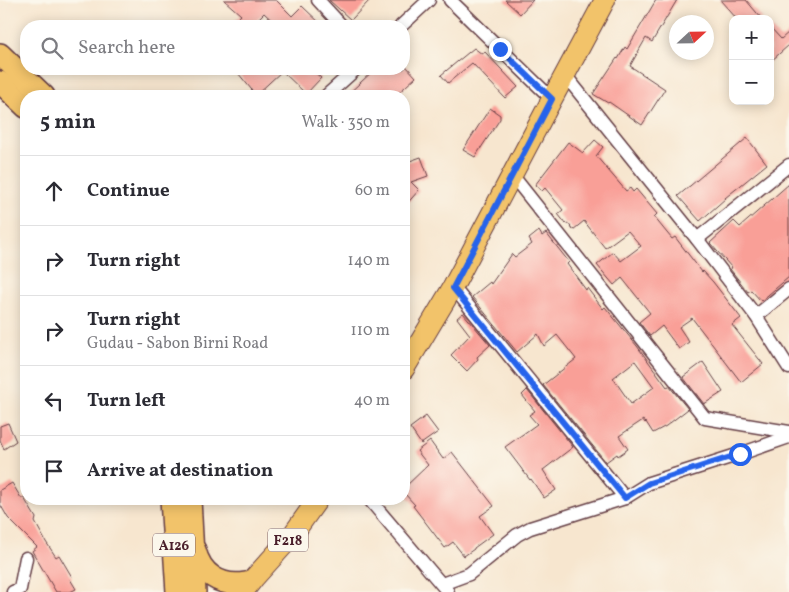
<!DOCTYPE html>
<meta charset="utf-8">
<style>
body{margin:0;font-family:Vollkorn,serif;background:#f7f7f7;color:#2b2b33}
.controls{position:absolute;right:15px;top:15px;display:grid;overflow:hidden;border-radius:10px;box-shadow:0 2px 12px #0003}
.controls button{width:45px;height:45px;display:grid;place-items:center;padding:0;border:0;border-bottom:1px solid #e1e1e2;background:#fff;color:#2b2b33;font:25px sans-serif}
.compass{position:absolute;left:669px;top:15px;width:45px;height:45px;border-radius:50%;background:#fff;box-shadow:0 2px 12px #0003;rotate:68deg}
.stop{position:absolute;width:15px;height:15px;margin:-11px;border:4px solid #2563eb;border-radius:50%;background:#fff}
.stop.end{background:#2563eb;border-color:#fff;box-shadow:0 1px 5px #0008}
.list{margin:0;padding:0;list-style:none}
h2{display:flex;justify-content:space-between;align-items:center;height:65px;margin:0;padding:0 20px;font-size:21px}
h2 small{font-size:16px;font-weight:400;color:#7c7c81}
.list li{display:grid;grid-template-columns:32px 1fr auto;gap:15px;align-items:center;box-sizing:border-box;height:70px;padding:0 20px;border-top:1px solid #e1e1e2}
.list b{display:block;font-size:19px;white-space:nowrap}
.list p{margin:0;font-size:16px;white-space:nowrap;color:#7c7c81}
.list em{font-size:16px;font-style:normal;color:#7c7c81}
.icon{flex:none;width:28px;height:28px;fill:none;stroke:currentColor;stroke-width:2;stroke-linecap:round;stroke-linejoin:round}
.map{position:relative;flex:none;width:789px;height:592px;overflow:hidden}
.search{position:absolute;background:#fff;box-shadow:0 2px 12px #0003;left:20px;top:20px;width:390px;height:55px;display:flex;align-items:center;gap:12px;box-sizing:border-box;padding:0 18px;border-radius:20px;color:#7c7c81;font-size:19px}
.panel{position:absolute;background:#fff;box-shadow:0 2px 12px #0003;left:20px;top:90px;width:390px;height:415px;border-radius:20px}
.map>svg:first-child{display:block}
.building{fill:#f99f97;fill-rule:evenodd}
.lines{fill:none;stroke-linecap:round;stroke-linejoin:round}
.minor-casing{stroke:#643d44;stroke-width:15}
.primary-casing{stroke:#643d44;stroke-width:22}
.trunk-casing{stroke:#643d44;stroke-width:24}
.minor{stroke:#fff;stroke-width:12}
.primary{stroke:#f2c36a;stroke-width:20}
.trunk{stroke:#f2c36a;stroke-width:21}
.route{stroke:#2563eb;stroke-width:6}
.labels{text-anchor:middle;stroke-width:4;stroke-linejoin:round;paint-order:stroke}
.shield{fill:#fbf7ec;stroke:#7f6065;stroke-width:1}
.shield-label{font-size:14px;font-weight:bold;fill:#4a1f2b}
</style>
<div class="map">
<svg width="789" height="592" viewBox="0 0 789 592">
<rect width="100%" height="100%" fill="#fbf7ec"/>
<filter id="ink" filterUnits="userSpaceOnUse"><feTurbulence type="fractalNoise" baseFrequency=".02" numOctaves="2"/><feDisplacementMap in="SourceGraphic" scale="10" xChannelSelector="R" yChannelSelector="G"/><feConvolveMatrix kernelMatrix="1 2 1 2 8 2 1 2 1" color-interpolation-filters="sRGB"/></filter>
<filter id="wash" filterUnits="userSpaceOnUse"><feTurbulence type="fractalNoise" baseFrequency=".0096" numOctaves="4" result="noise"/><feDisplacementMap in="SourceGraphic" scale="20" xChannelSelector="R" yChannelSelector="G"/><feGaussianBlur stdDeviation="1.12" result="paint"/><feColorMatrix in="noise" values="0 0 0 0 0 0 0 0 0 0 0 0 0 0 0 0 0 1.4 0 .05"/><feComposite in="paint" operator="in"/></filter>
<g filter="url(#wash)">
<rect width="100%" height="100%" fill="#f7e6cf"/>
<g id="blocks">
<g class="building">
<path d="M 224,0 L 276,0 L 292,16 L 302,6 L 323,26 L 301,26 L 296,21 L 291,26 L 278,26 L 264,13 L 256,21 L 255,20 L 249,26 L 230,26 L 241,15 Z"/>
<path d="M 329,0 L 370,0 L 351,20 Z"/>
<path d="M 505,0 L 533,0 L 520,14 Z"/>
<path d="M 656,0 L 677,0 L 652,42 L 646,38 L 630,66 L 665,89 L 642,125 L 609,102 L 608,103 L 593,94 L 617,58 L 618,59 L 625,47 L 627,49 Z"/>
<path d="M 720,0 L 746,0 L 762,19 L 737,19 Z"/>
<path d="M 770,27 L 781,39 L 789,32 L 789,45 L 770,62 Z"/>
<path d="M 474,48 L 482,54 L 485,52 L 518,87 L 505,98 L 472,63 L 448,83 L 441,75 Z"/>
<path d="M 406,66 L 416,77 L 395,96 L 346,96 L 375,69 L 404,69 Z"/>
<path d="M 243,69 L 311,69 L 321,78 L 306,94 L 282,71 L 256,95 L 238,73 Z"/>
<path d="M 490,108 L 500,115 L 500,119 L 475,157 L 463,150 Z"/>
<path d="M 747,138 L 767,164 L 725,198 L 726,198 L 700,221 L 678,196 Z"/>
<path d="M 595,140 L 603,147 L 596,156 L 626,191 L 630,188 L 633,192 L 636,189 L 657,214 L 654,217 L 667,233 L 672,239 L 675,237 L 702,272 L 703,271 L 713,282 L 741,318 L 732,325 L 763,364 L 741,382 L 692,318 L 679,327 L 689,342 L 679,349 L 662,326 L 650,336 L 639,322 L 650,313 L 622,278 L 614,285 L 597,265 L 613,252 L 621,261 L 641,246 L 628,231 L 605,248 L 584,221 L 573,230 L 568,223 L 566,224 L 558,214 L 563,210 L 545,188 L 542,191 L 535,185 L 568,142 L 583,153 Z"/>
<path d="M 421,157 L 428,176 L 411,182 L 419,190 L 404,207 L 404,163 Z"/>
<path d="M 789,184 L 789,277 L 761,301 L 751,290 L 748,292 L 730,269 L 732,268 L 710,243 L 734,221 L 740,227 Z"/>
<path d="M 539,231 L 542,236 L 546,233 L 569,262 L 567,264 L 586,290 L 587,288 L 603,309 L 605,307 L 637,346 L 667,387 L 669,386 L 688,409 L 666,426 L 653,433 L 646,422 L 645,423 L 643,420 L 619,436 L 628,449 L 618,456 L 617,454 L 606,462 L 543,385 L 576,359 L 557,335 L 544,346 L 538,334 L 517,352 L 472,297 L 490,282 L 491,284 L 512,254 L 515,257 L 532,244 L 529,239 ZM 635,361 L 654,387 L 631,404 L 613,378 Z"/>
<path d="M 463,313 L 490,345 L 477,357 L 478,359 L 467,371 L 451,355 L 470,335 L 457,318 Z"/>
<path d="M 703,362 L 723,392 L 704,404 L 683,377 Z"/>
<path d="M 527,390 L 573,447 L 543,470 L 556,490 L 544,498 L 531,479 L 530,480 L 505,447 L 537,424 L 529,415 L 535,411 L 522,395 Z"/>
<path d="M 426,416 L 438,432 L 421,444 L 410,428 Z"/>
<path d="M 8,423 L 16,441 L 4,449 L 0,440 L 0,426 Z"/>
<path d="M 430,441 L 443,459 L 452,452 L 494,506 L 480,516 L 493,534 L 474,548 L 474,549 L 464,556 L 453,542 L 445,548 L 413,506 L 415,505 L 404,493 L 404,488 L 428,465 L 417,451 Z"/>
<path d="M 12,483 L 21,498 L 24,498 L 36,518 L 35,522 L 46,542 L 56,557 L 59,555 L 72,577 L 70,579 L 76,589 L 70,592 L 56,592 L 32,551 L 37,547 L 8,518 L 0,504 L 0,490 Z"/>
</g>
</g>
</g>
<g filter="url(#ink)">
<use href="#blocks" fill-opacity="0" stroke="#643d44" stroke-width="1"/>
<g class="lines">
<g class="minor-casing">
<g id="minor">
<path d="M 318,0 L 342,26"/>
<path d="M 450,0 L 552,99"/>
<path d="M 401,26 L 429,0"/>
<path d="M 565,75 L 697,239 L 756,316 L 789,368"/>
<path d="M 326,96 L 356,69"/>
<path d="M 512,175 L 705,418 L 789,432"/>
<path d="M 697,239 L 789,165"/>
<path d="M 453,287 L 625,498"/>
<path d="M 756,316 L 789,289"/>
<path d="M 369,499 L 448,592"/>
<path d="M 442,584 L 469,574 L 517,535 L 530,528 L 625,498 L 649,483 L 740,454 L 789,437"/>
<path d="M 13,592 L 20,589 L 26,558"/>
</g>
</g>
<g class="primary-casing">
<g id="primary">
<path d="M 404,369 L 453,287 L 552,99 L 605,0"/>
<path d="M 243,592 L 254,578 L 291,537 L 318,499"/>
</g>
</g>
<g class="trunk-casing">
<g id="trunk">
<path d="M 0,54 L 44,96"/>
<path d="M 0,82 L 26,107"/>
<path d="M 171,499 L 177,592"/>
<path d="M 190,499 L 195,592"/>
<path d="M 195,550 C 201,574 220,587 245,583"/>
</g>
</g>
<use href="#minor" class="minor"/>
<use href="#primary" class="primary"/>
<use href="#trunk" class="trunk"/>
</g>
</g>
<g class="lines" filter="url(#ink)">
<path class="route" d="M 500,49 L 552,99 L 453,288 L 625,498 L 649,483 L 740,454"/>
</g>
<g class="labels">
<g class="shield">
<rect x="268" y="528.5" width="40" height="23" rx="4"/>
<rect x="153" y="533.5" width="42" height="23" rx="4"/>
</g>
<g class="shield-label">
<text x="288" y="545">F218</text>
<text x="174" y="550">A126</text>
</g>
</g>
</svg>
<div class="controls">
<button>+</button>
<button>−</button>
</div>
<svg class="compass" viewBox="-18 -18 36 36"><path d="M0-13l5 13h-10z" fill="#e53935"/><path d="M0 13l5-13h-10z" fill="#7c7c81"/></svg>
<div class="stop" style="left:740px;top:454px"></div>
<div class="stop end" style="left:500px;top:49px"></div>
<div class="search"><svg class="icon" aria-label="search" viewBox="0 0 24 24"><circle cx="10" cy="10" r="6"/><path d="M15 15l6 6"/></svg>Search here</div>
<section class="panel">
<h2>5 min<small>Walk · 350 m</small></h2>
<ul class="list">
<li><svg class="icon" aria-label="ahead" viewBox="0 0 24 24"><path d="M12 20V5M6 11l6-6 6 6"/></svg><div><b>Continue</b></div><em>60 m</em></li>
<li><svg class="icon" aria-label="right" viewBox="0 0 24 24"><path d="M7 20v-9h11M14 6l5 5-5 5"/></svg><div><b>Turn right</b></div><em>140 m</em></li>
<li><svg class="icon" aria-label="right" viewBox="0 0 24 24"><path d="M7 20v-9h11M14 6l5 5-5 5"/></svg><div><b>Turn right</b><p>Gudau - Sabon Birni Road</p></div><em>110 m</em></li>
<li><svg class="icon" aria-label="left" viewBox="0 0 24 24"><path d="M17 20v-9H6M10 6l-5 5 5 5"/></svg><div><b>Turn left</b></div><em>40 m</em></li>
<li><svg class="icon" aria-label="arrive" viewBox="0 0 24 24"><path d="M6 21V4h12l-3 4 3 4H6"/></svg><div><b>Arrive at destination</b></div></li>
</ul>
</section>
</div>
